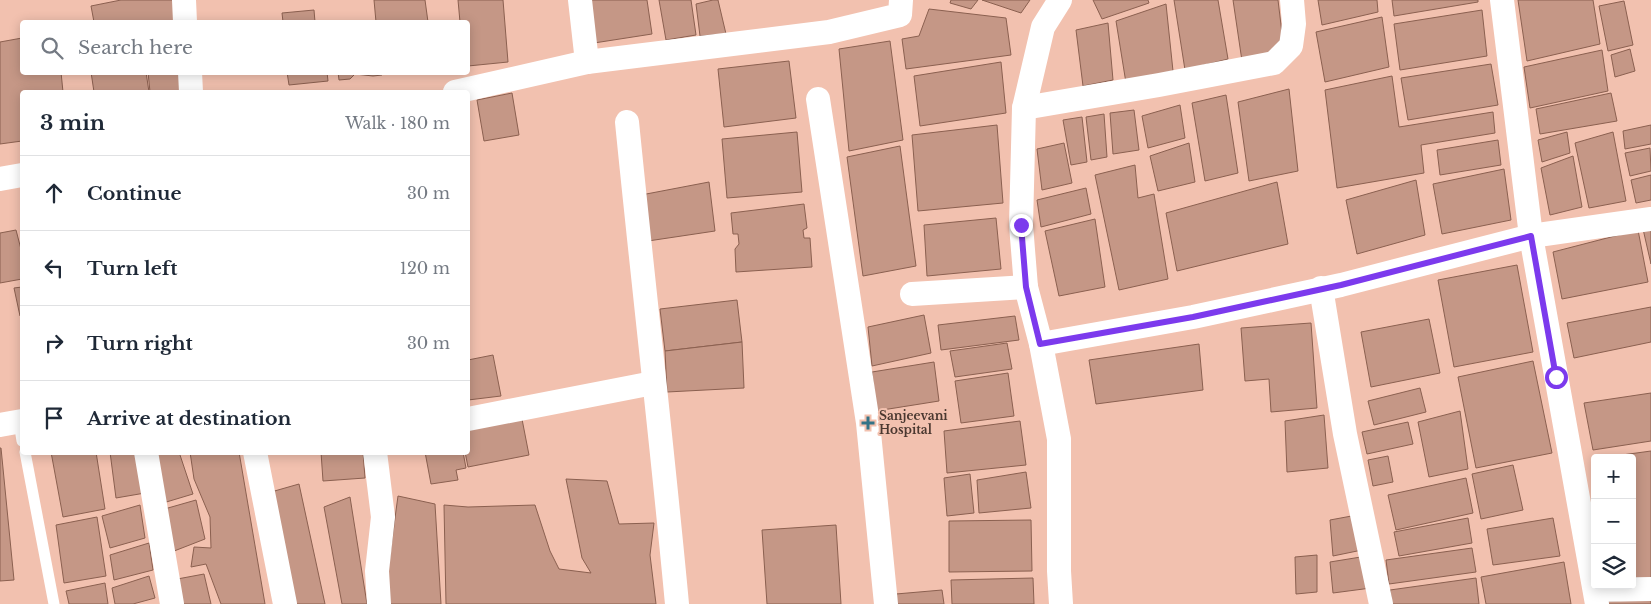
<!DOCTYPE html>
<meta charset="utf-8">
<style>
body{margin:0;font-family:"Libre Baskerville",serif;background:#f2f2f3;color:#1f2937}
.controls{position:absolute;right:15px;bottom:15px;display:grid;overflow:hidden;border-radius:5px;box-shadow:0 2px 12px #0003}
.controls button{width:45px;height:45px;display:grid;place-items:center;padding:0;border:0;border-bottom:1px solid #e0e1e3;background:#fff;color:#1f2937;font:25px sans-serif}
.stop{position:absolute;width:15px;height:15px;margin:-11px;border:4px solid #7c3aed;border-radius:50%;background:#fff}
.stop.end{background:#7c3aed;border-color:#fff;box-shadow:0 1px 5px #0008}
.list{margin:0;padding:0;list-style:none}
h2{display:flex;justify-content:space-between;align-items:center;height:65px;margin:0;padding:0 20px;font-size:21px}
h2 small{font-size:16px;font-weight:400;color:#747a83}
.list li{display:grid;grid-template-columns:32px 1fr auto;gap:15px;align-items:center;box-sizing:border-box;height:75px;padding:0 20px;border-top:1px solid #e0e1e3}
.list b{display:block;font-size:19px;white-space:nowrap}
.list em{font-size:16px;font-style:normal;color:#747a83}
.icon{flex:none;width:28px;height:28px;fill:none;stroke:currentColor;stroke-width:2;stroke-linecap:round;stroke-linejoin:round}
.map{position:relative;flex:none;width:1651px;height:604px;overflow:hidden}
.search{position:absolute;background:#fff;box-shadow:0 2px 12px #0003;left:20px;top:20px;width:450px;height:55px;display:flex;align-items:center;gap:12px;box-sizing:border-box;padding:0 18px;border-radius:5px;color:#747a83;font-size:19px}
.panel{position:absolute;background:#fff;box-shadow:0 2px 12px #0003;left:20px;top:90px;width:450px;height:365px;border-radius:5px}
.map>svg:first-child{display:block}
.building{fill:#c59786;stroke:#8b6050}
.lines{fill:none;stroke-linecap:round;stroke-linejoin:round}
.lane{stroke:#fff;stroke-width:11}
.street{stroke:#fff;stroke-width:24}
.route{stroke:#7c3aed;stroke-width:6}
.poi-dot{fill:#337387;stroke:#f2c1af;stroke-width:2}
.labels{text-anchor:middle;stroke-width:4;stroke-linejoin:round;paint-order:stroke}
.poi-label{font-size:12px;font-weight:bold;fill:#4b3830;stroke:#f2c1af;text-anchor:start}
</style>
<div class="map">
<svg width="1651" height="604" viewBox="0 0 1651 604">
<rect width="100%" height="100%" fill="#f2c1af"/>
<g class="building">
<path d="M 121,0 L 181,0 L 184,22 L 94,22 L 91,6 Z"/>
<path d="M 374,0 L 425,0 L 428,22 L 376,22 Z"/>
<path d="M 458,0 L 503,0 L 508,62 L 468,66 L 468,22 L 460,22 Z"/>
<path d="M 587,0 L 647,0 L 652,34 L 594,43 Z"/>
<path d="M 659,0 L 691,0 L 696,35 L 666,40 Z"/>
<path d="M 713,0 L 718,0 L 726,34 L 700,36 L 696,4 Z"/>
<path d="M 951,0 L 978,0 L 971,9 L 950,3 Z"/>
<path d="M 982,0 L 1030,0 L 1021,13 Z"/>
<path d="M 1093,0 L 1148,0 L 1149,3 L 1102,19 Z"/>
<path d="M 1174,0 L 1218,0 L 1228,59 L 1185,70 Z"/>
<path d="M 1233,0 L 1278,0 L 1284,50 L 1242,61 Z"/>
<path d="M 1318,0 L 1377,0 L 1378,12 L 1322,25 Z"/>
<path d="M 1392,0 L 1478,0 L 1478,2 L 1394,16 Z"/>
<path d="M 1518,0 L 1593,0 L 1600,44 L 1527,61 Z"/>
<path d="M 1624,1 L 1633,45 L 1608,51 L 1599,6 Z"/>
<path d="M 1166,4 L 1173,71 L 1126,83 L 1116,21 Z"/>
<path d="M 929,9 L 1006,18 L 1011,55 L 906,69 L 902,39 L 919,36 Z"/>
<path d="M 314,10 L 315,22 L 283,22 L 282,13 Z"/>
<path d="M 1482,10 L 1487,56 L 1400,70 L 1394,24 Z"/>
<path d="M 1382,17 L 1389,67 L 1325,82 L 1316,32 Z"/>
<path d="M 1108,23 L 1113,80 L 1083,86 L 1076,30 Z"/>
<path d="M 22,38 L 22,72 L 61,72 L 63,92 L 22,92 L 22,141 L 0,144 L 0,42 Z"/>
<path d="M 890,41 L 903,140 L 849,151 L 839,49 Z"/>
<path d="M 1630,49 L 1635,71 L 1615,77 L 1611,55 Z"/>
<path d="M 1602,50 L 1608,91 L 1530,108 L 1524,67 Z"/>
<path d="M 789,61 L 796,118 L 724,127 L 718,69 Z"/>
<path d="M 1001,62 L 1006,113 L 920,126 L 914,76 Z"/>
<path d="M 1491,64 L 1498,105 L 1408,120 L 1401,78 Z"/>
<path d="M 91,72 L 146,72 L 149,92 L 94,92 Z"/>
<path d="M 148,72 L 184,72 L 187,92 L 150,92 Z"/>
<path d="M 287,72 L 327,72 L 328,81 L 289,85 Z"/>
<path d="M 338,72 L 382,72 L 382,75 L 373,76 L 355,74 L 350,79 L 339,80 Z"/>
<path d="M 1392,76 L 1399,127 L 1493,112 L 1495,133 L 1421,145 L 1424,173 L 1337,188 L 1325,90 Z"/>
<path d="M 1289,89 L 1298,171 L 1249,181 L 1238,102 Z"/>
<path d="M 512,93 L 519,135 L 484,141 L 477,100 Z"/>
<path d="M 1611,93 L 1617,121 L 1540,134 L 1536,109 Z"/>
<path d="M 1226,95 L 1238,173 L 1205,181 L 1192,103 Z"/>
<path d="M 1180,105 L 1185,138 L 1148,148 L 1142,116 Z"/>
<path d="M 1134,110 L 1139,150 L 1113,154 L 1110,113 Z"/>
<path d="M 1104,114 L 1107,157 L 1091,160 L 1086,117 Z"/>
<path d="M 1082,117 L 1087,162 L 1071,165 L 1063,120 Z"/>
<path d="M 997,125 L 1003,203 L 918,211 L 912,135 Z"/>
<path d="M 1651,125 L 1651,144 L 1625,149 L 1623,131 Z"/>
<path d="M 797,132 L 802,192 L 727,198 L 722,139 Z"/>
<path d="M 1567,132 L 1570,153 L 1542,162 L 1538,140 Z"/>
<path d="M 1613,132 L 1626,201 L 1589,208 L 1575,143 Z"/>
<path d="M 1498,140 L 1501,165 L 1440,175 L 1437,150 Z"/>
<path d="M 1064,143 L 1072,183 L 1042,190 L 1037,149 Z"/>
<path d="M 1189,143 L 1195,182 L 1158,191 L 1150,156 Z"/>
<path d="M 900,146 L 916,266 L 863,276 L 847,157 Z"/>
<path d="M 1650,148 L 1651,171 L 1630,176 L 1625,153 Z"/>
<path d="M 1573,156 L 1582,207 L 1550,215 L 1541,168 Z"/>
<path d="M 1135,165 L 1138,198 L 1154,194 L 1168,279 L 1119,290 L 1095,175 Z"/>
<path d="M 1504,169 L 1511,220 L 1442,234 L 1433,184 Z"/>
<path d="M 1651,175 L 1651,200 L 1636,203 L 1631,180 Z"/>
<path d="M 1416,180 L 1425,235 L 1357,254 L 1346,200 Z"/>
<path d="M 709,182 L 715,231 L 648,241 L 641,195 Z"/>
<path d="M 1277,182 L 1288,244 L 1177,271 L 1166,213 Z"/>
<path d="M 1086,188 L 1091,214 L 1041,227 L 1037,200 Z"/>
<path d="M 804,204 L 807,228 L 803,230 L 804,238 L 810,238 L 812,267 L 736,272 L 735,249 L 739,244 L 738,234 L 733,234 L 731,213 Z"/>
<path d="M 996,218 L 1001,269 L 927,276 L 924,225 Z"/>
<path d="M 1095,219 L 1105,287 L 1059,296 L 1045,231 Z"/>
<path d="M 1651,227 L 1651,264 L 1643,229 Z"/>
<path d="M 16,230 L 22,253 L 22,279 L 0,283 L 0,233 Z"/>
<path d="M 1638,230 L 1648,282 L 1562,299 L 1553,252 Z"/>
<path d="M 1517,265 L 1533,352 L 1454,367 L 1438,280 Z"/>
<path d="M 22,287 L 22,316 L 20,316 L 14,288 Z"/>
<path d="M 737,300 L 742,342 L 665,351 L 660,309 Z"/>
<path d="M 1651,307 L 1651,342 L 1574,358 L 1567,323 Z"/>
<path d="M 924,315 L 931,353 L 872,366 L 868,327 Z"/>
<path d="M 1015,316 L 1019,340 L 941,350 L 938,325 Z"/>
<path d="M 1429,319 L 1440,373 L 1371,387 L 1361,332 Z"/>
<path d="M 1311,323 L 1317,408 L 1271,412 L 1269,379 L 1245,381 L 1241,328 Z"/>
<path d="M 742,342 L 744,388 L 667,392 L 665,351 Z"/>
<path d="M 1007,343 L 1012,369 L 955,377 L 950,351 Z"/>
<path d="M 1199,344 L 1203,390 L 1096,404 L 1089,360 Z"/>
<path d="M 493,355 L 501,396 L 468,400 L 468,360 Z"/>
<path d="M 1533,361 L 1552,453 L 1476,468 L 1458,377 Z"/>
<path d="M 934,362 L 939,401 L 876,411 L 872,372 Z"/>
<path d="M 1008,373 L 1014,416 L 961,423 L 955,381 Z"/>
<path d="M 1420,388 L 1426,412 L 1374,425 L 1368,401 Z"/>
<path d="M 1651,393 L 1651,441 L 1593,450 L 1584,403 Z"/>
<path d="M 1460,411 L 1468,469 L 1429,477 L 1418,422 Z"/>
<path d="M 521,414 L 529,455 L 468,467 L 465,452 L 468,452 L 468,424 Z"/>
<path d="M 1324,415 L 1328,468 L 1287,472 L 1285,421 Z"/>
<path d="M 1020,421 L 1026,465 L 947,473 L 944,431 Z"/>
<path d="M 1408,422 L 1413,444 L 1367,454 L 1362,432 Z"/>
<path d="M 0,448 L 1,448 L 14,580 L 0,581 Z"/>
<path d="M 1651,451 L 1651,582 L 1632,584 L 1632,458 L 1600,458 Z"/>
<path d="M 51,452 L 96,452 L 105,509 L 63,517 Z"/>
<path d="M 110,452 L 137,452 L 145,493 L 116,498 Z"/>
<path d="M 151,452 L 179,452 L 193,494 L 163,503 Z"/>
<path d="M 190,452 L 239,452 L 265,604 L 221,604 L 206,564 L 191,567 L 194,547 L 211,548 L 210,517 L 194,479 Z"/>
<path d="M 321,452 L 363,452 L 365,478 L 323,481 Z"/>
<path d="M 425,452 L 463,452 L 466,468 L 456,470 L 458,480 L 431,484 Z"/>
<path d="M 1388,456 L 1393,482 L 1373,486 L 1368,460 Z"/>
<path d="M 1513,465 L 1523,510 L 1481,519 L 1472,474 Z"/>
<path d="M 1026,472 L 1031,508 L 979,513 L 977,480 Z"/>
<path d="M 970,474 L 974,513 L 947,516 L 944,478 Z"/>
<path d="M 1466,478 L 1473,513 L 1396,530 L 1388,495 Z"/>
<path d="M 566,479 L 607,481 L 619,524 L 654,523 L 650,555 L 656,604 L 446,604 L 444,505 L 468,507 L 535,505 L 550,551 L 559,569 L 591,573 L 582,558 Z"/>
<path d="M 299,484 L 325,604 L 294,604 L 271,492 Z"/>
<path d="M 398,496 L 435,504 L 441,604 L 388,604 L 388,569 Z"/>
<path d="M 350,497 L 367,604 L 342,604 L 324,507 Z"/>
<path d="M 196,500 L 205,539 L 169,553 L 161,510 Z"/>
<path d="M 140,505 L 145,538 L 110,548 L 102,516 Z"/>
<path d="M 1357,515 L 1362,550 L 1333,556 L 1330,520 Z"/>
<path d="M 97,517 L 106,576 L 64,583 L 56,525 Z"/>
<path d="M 1468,518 L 1472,543 L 1399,556 L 1394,532 Z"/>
<path d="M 1553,518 L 1560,556 L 1493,565 L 1487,529 Z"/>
<path d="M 1031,520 L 1032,571 L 949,572 L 949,521 Z"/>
<path d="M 836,525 L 841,604 L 767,604 L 762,530 Z"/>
<path d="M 149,543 L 153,570 L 114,580 L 110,555 Z"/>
<path d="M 1472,548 L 1476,572 L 1389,584 L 1386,560 Z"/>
<path d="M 1317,555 L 1317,592 L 1296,594 L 1295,557 Z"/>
<path d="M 1367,556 L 1371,588 L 1333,593 L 1330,562 Z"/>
<path d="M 1564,562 L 1571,604 L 1486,604 L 1481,577 Z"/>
<path d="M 204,574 L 211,604 L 178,604 L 172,580 Z"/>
<path d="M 149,576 L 155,598 L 133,604 L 115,604 L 112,588 Z"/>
<path d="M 1033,578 L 1034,604 L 952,604 L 951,580 Z"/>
<path d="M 1476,578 L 1479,604 L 1392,604 L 1390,590 Z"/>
<path d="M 105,583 L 108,604 L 69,604 L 66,591 Z"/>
<path d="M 942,590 L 944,604 L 897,604 L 896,594 Z"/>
<path d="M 1651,598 L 1651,604 L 1602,604 L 1602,602 Z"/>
</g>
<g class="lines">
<g class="lane">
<path d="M 19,422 L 22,441"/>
<path d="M 25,452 L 54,604"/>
</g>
<g class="street">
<path d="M 184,0 L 185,22"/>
<path d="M 580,0 L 587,62"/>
<path d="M 1060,0 L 1043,27 L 1024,108 L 1021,225 L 1026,287 L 1041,344 L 1059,439 L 1059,571 L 1061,604"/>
<path d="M 1502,0 L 1531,236 L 1597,604"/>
<path d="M 190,72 L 191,92"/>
<path d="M 455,92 L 587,62 L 829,32 L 900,15 L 901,0"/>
<path d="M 818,99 L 868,423 L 886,604"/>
<path d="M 1024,108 L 1159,85 L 1274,63 L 1291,46 L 1294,24 L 1292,0"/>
<path d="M 627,122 C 643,283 662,443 677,604"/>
<path d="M 0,179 L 22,175"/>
<path d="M 1321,288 L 1345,434 L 1381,604"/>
<path d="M 912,294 L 1026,287"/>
<path d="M 1041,344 L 1193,317 L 1341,285 L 1531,236 L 1651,219"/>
<path d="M 468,419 L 653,383"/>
<path d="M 0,425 L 22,421"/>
<path d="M 146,452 L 172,604"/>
<path d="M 255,452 L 285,604"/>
<path d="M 375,452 L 383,517 L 377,571 L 379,604"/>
<path d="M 1595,590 L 1651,589"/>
</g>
</g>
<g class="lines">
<path class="route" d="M 1021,225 L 1026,287 L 1040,344 L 1193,317 L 1341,285 L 1531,236 L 1556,377"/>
</g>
<path class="poi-dot" d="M865.5 415.5h5v5h5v5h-5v5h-5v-5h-5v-5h5z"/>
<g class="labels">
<g class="poi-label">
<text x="879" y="420">Sanjeevani<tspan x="879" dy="14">Hospital</tspan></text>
</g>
</g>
</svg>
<div class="controls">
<button>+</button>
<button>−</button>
<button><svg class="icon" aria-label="layers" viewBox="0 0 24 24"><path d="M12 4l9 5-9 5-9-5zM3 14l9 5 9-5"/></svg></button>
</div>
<div class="stop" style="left:1556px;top:377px"></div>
<div class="stop end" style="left:1021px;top:225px"></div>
<div class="search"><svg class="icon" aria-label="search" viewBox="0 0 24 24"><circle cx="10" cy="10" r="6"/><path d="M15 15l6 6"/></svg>Search here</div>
<section class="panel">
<h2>3 min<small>Walk · 180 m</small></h2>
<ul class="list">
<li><svg class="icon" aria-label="ahead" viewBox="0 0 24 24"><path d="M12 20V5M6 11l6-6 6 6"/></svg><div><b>Continue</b></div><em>30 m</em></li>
<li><svg class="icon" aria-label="left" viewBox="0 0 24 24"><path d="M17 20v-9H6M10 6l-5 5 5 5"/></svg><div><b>Turn left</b></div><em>120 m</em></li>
<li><svg class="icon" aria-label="right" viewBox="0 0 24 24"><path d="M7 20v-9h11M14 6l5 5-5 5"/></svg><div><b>Turn right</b></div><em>30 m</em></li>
<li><svg class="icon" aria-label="arrive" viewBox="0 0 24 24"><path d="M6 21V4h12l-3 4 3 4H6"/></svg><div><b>Arrive at destination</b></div></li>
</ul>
</section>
</div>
